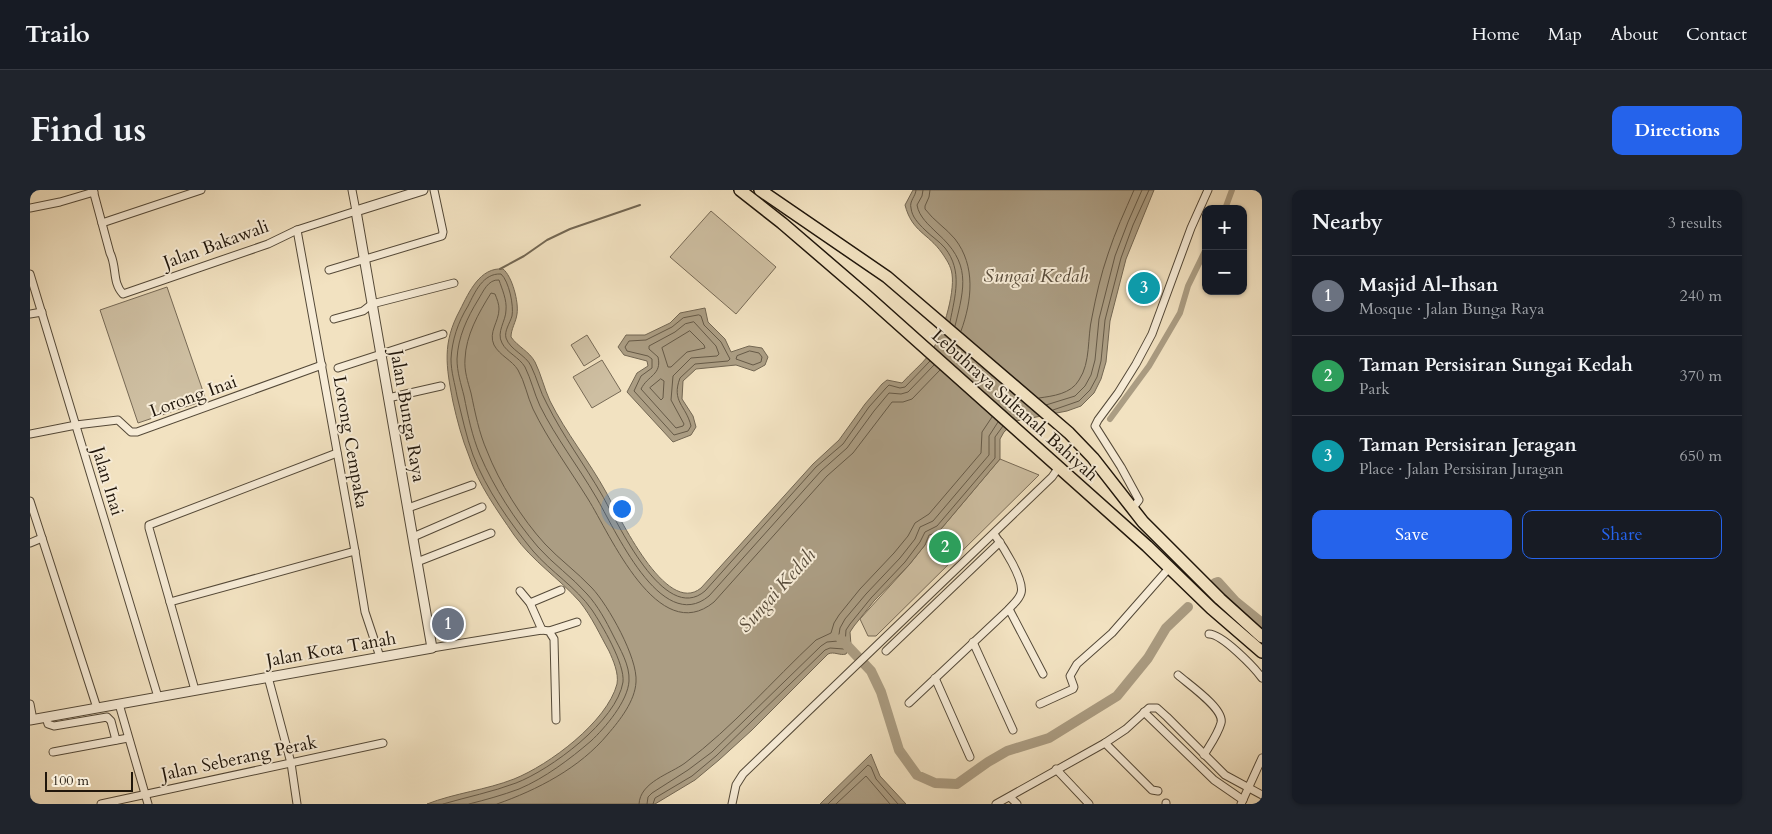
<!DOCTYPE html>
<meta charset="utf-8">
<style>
body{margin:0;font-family:Cardo,serif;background:#20242c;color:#f1f3f6}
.controls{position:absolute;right:15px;top:15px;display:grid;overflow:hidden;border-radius:10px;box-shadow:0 1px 4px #0004}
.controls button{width:45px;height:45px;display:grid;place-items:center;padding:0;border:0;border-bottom:1px solid #363941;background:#171b24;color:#f1f3f6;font:25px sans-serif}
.scale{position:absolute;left:15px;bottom:12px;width:88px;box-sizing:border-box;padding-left:5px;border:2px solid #20160b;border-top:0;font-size:14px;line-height:18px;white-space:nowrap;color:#20160b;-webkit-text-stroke:4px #f7ecd7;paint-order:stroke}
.you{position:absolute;left:591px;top:318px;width:18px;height:18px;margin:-12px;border:4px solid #fff;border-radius:50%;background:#1a73e8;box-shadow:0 0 0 8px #1a73e833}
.badge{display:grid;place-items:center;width:32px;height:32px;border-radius:50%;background:#2563eb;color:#fff;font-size:16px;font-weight:700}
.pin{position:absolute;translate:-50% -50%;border:2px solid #fff;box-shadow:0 1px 5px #0006}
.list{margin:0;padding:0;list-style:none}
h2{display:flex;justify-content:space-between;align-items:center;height:65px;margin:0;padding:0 20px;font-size:21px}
h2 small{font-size:16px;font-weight:400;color:#9ea1a6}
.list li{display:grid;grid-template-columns:32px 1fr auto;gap:15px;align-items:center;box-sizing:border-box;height:80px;padding:0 20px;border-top:1px solid #363941}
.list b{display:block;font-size:19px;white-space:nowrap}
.list p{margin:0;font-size:16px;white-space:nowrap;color:#9ea1a6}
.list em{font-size:16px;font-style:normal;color:#9ea1a6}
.actions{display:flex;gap:10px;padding:15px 20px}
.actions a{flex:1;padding:11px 0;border:1px solid #2563eb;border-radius:10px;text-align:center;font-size:18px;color:#2563eb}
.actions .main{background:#2563eb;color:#fff}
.map{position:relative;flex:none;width:1232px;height:614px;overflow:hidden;border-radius:10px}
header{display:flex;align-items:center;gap:30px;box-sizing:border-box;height:70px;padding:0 25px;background:#171b24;border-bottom:1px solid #363941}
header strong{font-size:24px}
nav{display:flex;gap:28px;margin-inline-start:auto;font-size:18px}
.intro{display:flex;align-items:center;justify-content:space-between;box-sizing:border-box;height:120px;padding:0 30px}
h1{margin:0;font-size:35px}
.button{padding:12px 22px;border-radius:10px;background:#2563eb;color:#fff;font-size:18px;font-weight:700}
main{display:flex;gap:30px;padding:0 30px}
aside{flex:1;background:#171b24;border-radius:10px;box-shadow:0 1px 4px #0004}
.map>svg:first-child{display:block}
.green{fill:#cebfa2;stroke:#776a56}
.water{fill:#ab9d83;stroke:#736753}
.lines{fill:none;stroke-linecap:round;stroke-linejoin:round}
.shore{stroke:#665a47;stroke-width:1}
.stream{stroke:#736753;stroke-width:2}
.canal{stroke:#ab9d83;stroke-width:6}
.river{stroke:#ab9d83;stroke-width:10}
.minor-casing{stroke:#544938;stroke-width:9}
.tertiary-casing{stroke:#544938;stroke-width:11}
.primary-casing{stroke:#20160b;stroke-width:14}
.minor{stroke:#f7ecd7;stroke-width:7}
.tertiary{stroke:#f7ecd7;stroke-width:9}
.primary{stroke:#f2e2c1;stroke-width:11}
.labels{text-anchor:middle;stroke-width:4;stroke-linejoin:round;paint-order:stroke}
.street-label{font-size:18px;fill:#20160b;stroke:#f7ecd7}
.water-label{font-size:19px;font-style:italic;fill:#584c3b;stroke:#f7ecd7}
</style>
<header>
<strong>Trailo</strong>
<nav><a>Home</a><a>Map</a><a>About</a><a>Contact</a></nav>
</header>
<div class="intro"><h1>Find us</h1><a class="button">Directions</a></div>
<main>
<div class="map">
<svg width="1232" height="614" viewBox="0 0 1232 614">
<rect width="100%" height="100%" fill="#f2e2c1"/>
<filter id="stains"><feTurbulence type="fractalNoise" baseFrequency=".004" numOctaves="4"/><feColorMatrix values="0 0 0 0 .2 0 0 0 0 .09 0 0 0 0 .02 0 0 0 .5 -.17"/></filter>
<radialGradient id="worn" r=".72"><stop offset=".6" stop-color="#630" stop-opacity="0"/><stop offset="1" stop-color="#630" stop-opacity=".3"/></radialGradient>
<g class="green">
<path d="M 681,21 L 746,77 L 706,124 L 640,67 Z"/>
<path d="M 137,97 L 176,210 L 108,233 L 70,120 Z"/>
<path d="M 557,145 L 570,166 L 554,176 L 541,155 Z"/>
<path d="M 572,170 L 591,201 L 562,218 L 543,187 Z"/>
<path d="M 970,269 L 1009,285 L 846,446 L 838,446 L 830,429 L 879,375 L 895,355 L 899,345 L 906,343 L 911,339 Z"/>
</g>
<g class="water">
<path d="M 883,0 L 1124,0 L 1096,69 L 1080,131 L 1076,172 L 1071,189 L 1064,203 L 1051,216 L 1037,221 L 986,231 L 974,242 L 970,249 L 970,269 L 911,339 L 906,343 L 899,345 L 895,355 L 879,375 L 844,411 L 824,436 L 820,442 L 821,455 L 816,464 C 810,466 804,461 798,464 L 722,540 L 689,570 L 665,590 L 625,614 L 397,614 C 425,603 456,600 484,589 C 519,575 577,532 587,494 C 589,483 583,470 579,461 C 570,445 562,427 550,412 C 529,388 502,371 484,345 C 467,320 448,294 439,266 C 432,249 427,230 423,212 C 416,176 412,153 430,120 C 439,102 450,77 473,79 C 482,86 489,112 487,124 C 486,132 481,139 481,147 C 488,157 499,161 505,172 C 511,184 514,198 520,211 C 536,243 559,271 576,302 C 589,326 636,427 671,398 L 783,274 L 809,250 L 835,214 L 852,194 L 857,190 L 872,193 C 881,183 891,175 899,165 C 912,148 925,104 922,84 C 921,76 916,69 912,63 C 898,43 882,42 875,15 Z"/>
<path d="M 675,118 L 678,132 L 695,149 L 701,162 L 719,156 L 732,158 L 738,167 L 735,175 L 724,181 L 706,175 L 666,179 L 653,191 L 652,209 L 663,226 L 666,237 L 661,245 L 643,252 L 597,202 L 607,183 L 618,176 L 617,171 L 594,165 L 588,157 L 596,145 L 615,145 L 640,133 L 650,123 Z"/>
<path d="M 841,564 L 850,586 L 876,614 L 790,614 Z"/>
</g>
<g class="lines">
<g class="shore">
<path d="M 886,0 C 886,6 879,11 881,18 C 882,27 888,33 895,40 C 901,46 909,51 915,58 C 933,81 925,106 920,132"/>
<path d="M 893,0 L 892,6 L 887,15 C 889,27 899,35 907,43 C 941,73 935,96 925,136"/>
<path d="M 900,0 L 899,7 L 895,16 L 895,19 C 904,31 916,38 925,49 C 946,76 942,111 931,141"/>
<path d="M 669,125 L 671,126 L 674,135 L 691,152 L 700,169 L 698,171 L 665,174 L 650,188 C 641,212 656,215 661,236 L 658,241 L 644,245 L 604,201 L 611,186 L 622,178 L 622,169 L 618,166 L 597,161 L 595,157 L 599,151 L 616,150 L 642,137 L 653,128 Z"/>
<path d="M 664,132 L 686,156 L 689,164 L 687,166 L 661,168 L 643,186 L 641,210 L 654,234 L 653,236 L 646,238 L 611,199 C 618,185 632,185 628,167 L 619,159 L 619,156 L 645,142 L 655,134 Z"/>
<path d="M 660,141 L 674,155 L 675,158 L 657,162 L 641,177 L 638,177 L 632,158 Z"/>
<path d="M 720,161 L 729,163 L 732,167 L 731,172 L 723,175 L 706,169 L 707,166 Z"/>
<path d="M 631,189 L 634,191 L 633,208 L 631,210 L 620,198 Z"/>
<path d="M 1009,208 C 1023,206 1041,204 1049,190 C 1061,172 1057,148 1062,127 C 1066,106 1071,84 1078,64 C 1085,42 1095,21 1104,0"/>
<path d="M 1016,215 L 1045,206 L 1055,196 L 1061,185 L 1065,170 L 1069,129 L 1085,66 L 1098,32 L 1112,0"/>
<path d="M 1023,220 L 1049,211 L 1060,200 L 1067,187 L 1071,171 L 1075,130 L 1091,68 L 1103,35 L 1119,0"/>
<path d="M 413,614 C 437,607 462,602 486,593 C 520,580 587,531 593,492 C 595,474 572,435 562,420 C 546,397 521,382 503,361 C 480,333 456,299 443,265 C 436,246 432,226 427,206 C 425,194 421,182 421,169 C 422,150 428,132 438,116 C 445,102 453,83 471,84 C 479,91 484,116 482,126 C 480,133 474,141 476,148 C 480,160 496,165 501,176 C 507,188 510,202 517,214 C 533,246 554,274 572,305 C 587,331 634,436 675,401 L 786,277 L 813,254 L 839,217 L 856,198 L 859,195 L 870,198 L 875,197 L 900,171"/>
<path d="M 439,614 C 455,610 473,605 489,599 C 515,588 540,569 561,551 C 575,538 598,511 599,491 C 600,475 590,459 583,445 C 576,431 568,416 557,404 C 542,387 523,374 508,357 C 485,330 464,298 450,265 C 442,246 438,226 434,206 C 431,194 427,182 427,169 C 428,147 437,128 448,110 C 453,102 458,89 469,90 C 472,99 477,110 476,120 C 476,131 466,142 472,153 C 477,163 489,167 495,177 C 501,189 504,203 510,216 C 526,248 548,276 566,307 C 584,337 631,446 679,406 L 791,281 L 817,258 L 844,221 L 859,203 L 871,204 L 878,202 L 904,175"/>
<path d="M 467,614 C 507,600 550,578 578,544 C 590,530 605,511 606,492 C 608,468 578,415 562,398 C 547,382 529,369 515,354 C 492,329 469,292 457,261 C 449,243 445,222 441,203 C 438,192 434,181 435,169 C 436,145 448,124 461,103 L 465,104 C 467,109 469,114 469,119 C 469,132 458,142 464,155 C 470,166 482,170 488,180 C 495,192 497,206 503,219 C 518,250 540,280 558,309 C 580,344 628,458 684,412 L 797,286 L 823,263 L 862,212 L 873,212 L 882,209 L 910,180"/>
<path d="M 609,614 C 610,592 640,584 655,573 C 703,537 742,491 786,450 L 801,443 L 804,433 L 809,425 L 830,399 L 864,363 L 878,346 L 885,333 L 899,324 L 951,263 L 952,242 L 962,227"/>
<path d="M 617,614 L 618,607 L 622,603 L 658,580 L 682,562 L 791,456 L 797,452 L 808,451 L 810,438 L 815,429 L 836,404 L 870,368 L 885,349 L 890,337 L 903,331 L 959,265 L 959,246 L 968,232"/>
<path d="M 623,614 L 625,608 L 662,586 L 686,566 L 795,460 L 800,458 L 814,459 L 815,454 L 816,440 L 820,434 L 841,408 L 875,372 L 890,352 L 895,342 L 907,336 L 965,268 L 965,247 L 973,236"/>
<path d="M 798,614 L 838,575 L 841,577 L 846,589 L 868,614"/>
<path d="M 806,614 L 836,586 L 860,614"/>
</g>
<path class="stream" d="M 470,79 L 494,66 L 517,50 L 540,39 L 610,15"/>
<g class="canal">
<path d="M 1195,19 L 1202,0"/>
<path d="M 1080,229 L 1119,176 L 1150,123 L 1158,96 L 1176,59"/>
</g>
<g class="river">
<path d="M 1185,393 L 1188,392 L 1206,412 L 1232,433"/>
<path d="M 811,449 L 841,481 L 851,502 L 869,560 L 887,585 L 905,593 L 927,594 L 958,572 L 977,561 L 1019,548 L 1087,506 L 1118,468 L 1136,438 L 1158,417"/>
</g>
<g class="minor-casing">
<g id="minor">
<path d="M 63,0 L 80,63 C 87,76 82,93 93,104 L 238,54 L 267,40 L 326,21 L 322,0"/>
<path d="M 0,18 L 30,12 L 64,2"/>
<path d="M 72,33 L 171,0"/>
<path d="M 267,40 L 325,361 L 335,422 L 350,467"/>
<path d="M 299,80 L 412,46 L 413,42 L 404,0"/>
<path d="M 0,84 L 128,507"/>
<path d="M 0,124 L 12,122"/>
<path d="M 304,129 L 333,121 L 342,114 L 424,93"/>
<path d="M 308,178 L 413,144"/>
<path d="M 358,208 L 411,196"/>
<path d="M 0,244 L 46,235 L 88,230 L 101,242 L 107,242 L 292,175"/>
<path d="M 0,311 L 67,518"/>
<path d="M 378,318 L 442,295"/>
<path d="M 1102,319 L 1109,310 L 1091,277 L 1065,236 L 1068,230 L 1088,203 L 1106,174 L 1122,144 L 1161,38 L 1178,0"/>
<path d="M 383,347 L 452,317"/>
<path d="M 0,353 L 12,348"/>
<path d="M 387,372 L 461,343"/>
<path d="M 490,401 L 500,413 L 512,440"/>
<path d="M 140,412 L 325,361"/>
<path d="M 500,413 L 531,400"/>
<path d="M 979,419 L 1013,484"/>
<path d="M 519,441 L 547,432"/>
<path d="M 1179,444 C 1192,444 1224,477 1232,488"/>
<path d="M 943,452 L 983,540"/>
<path d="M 402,458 L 512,440 L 519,441 L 524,449 L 526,530"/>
<path d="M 856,461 L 970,352"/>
<path d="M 1148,485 C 1158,494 1195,519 1191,533 C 1188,544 1180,555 1174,565"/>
<path d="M 238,487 L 261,573 L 267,614"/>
<path d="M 905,488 L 940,567"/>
<path d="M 165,500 L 119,338 L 119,335 L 307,263"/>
<path d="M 879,513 L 979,419 C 983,414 989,410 991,403 C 995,390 972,355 964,344"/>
<path d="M 0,514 L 3,530"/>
<path d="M 89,514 L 118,614"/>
<path d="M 1010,514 L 1043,499 L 1044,497 L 1040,486 L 1047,474 L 1082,443 L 1140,377"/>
<path d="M 1114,522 L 1184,590 L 1213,610"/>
<path d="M 16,527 L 18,534 L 24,536 L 77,527 L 81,531 L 86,550"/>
<path d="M 1075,553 L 1122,600 L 1128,601"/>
<path d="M 23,562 L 98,548"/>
<path d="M 1026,579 L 1059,614"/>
<path d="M 980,607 L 987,614"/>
<path d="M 71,614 L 353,553"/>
<path d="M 702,614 L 706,595 L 713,584 L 1022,287 L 1029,277"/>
<path d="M 966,614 L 1075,553 L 1096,539 L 1119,518 L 1127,518 L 1137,527 L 1195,585 L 1232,605"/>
<path d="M 1136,614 L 1136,613"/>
<path d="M 1211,614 L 1232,568"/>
</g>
</g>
<g class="tertiary-casing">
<path id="tertiary" d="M 0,530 L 402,458 L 326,21 L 393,0"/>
</g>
<g class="primary-casing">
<g id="primary">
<path d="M 710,0 L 752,33 L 837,106 L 1117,356 L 1181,418 L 1232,462"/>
<path d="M 730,0 L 857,87 L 1039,243 L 1063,268 L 1113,332 L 1190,409 L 1232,447"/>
</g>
</g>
<use href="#minor" class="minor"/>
<use href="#tertiary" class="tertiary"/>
<use href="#primary" class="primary"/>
</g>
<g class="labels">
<g class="street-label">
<text transform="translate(186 54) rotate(-20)" y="6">Jalan Bakawali</text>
<text transform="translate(163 206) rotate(-20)" y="6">Lorong Inai</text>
<text transform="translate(985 215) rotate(42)" y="6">Lebuhraya Sultanah Bahiyah</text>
<text transform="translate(378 226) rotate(80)" y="6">Jalan Bunga Raya</text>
<text transform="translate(321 252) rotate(80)" y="6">Lorong Cempaka</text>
<text transform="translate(78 291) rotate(73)" y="6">Jalan Inai</text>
<text transform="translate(301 459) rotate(-10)" y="6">Jalan Kota Tanah</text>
<text transform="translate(209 568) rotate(-12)" y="6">Jalan Seberang Perak</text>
</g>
<g class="water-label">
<text x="1006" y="92">Sungai Kedah</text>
<text transform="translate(746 400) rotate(-48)" y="7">Sungai Kedah</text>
</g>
</g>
<rect width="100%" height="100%" filter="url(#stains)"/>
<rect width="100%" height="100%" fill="url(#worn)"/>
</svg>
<div class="controls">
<button>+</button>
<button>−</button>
</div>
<div class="scale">100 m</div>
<div class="you"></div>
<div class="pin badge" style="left:418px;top:434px;background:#6b7280">1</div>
<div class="pin badge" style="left:915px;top:357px;background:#2e9e5b">2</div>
<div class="pin badge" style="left:1114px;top:98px;background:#0f9aa8">3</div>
</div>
<aside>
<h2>Nearby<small>3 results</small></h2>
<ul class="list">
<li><span class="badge" style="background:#6b7280">1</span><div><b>Masjid Al-Ihsan</b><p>Mosque · Jalan Bunga Raya</p></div><em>240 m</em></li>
<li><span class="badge" style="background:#2e9e5b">2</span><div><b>Taman Persisiran Sungai Kedah</b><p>Park</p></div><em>370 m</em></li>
<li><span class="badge" style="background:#0f9aa8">3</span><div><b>Taman Persisiran Jeragan</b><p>Place · Jalan Persisiran Juragan</p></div><em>650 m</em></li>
</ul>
<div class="actions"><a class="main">Save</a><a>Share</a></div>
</aside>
</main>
